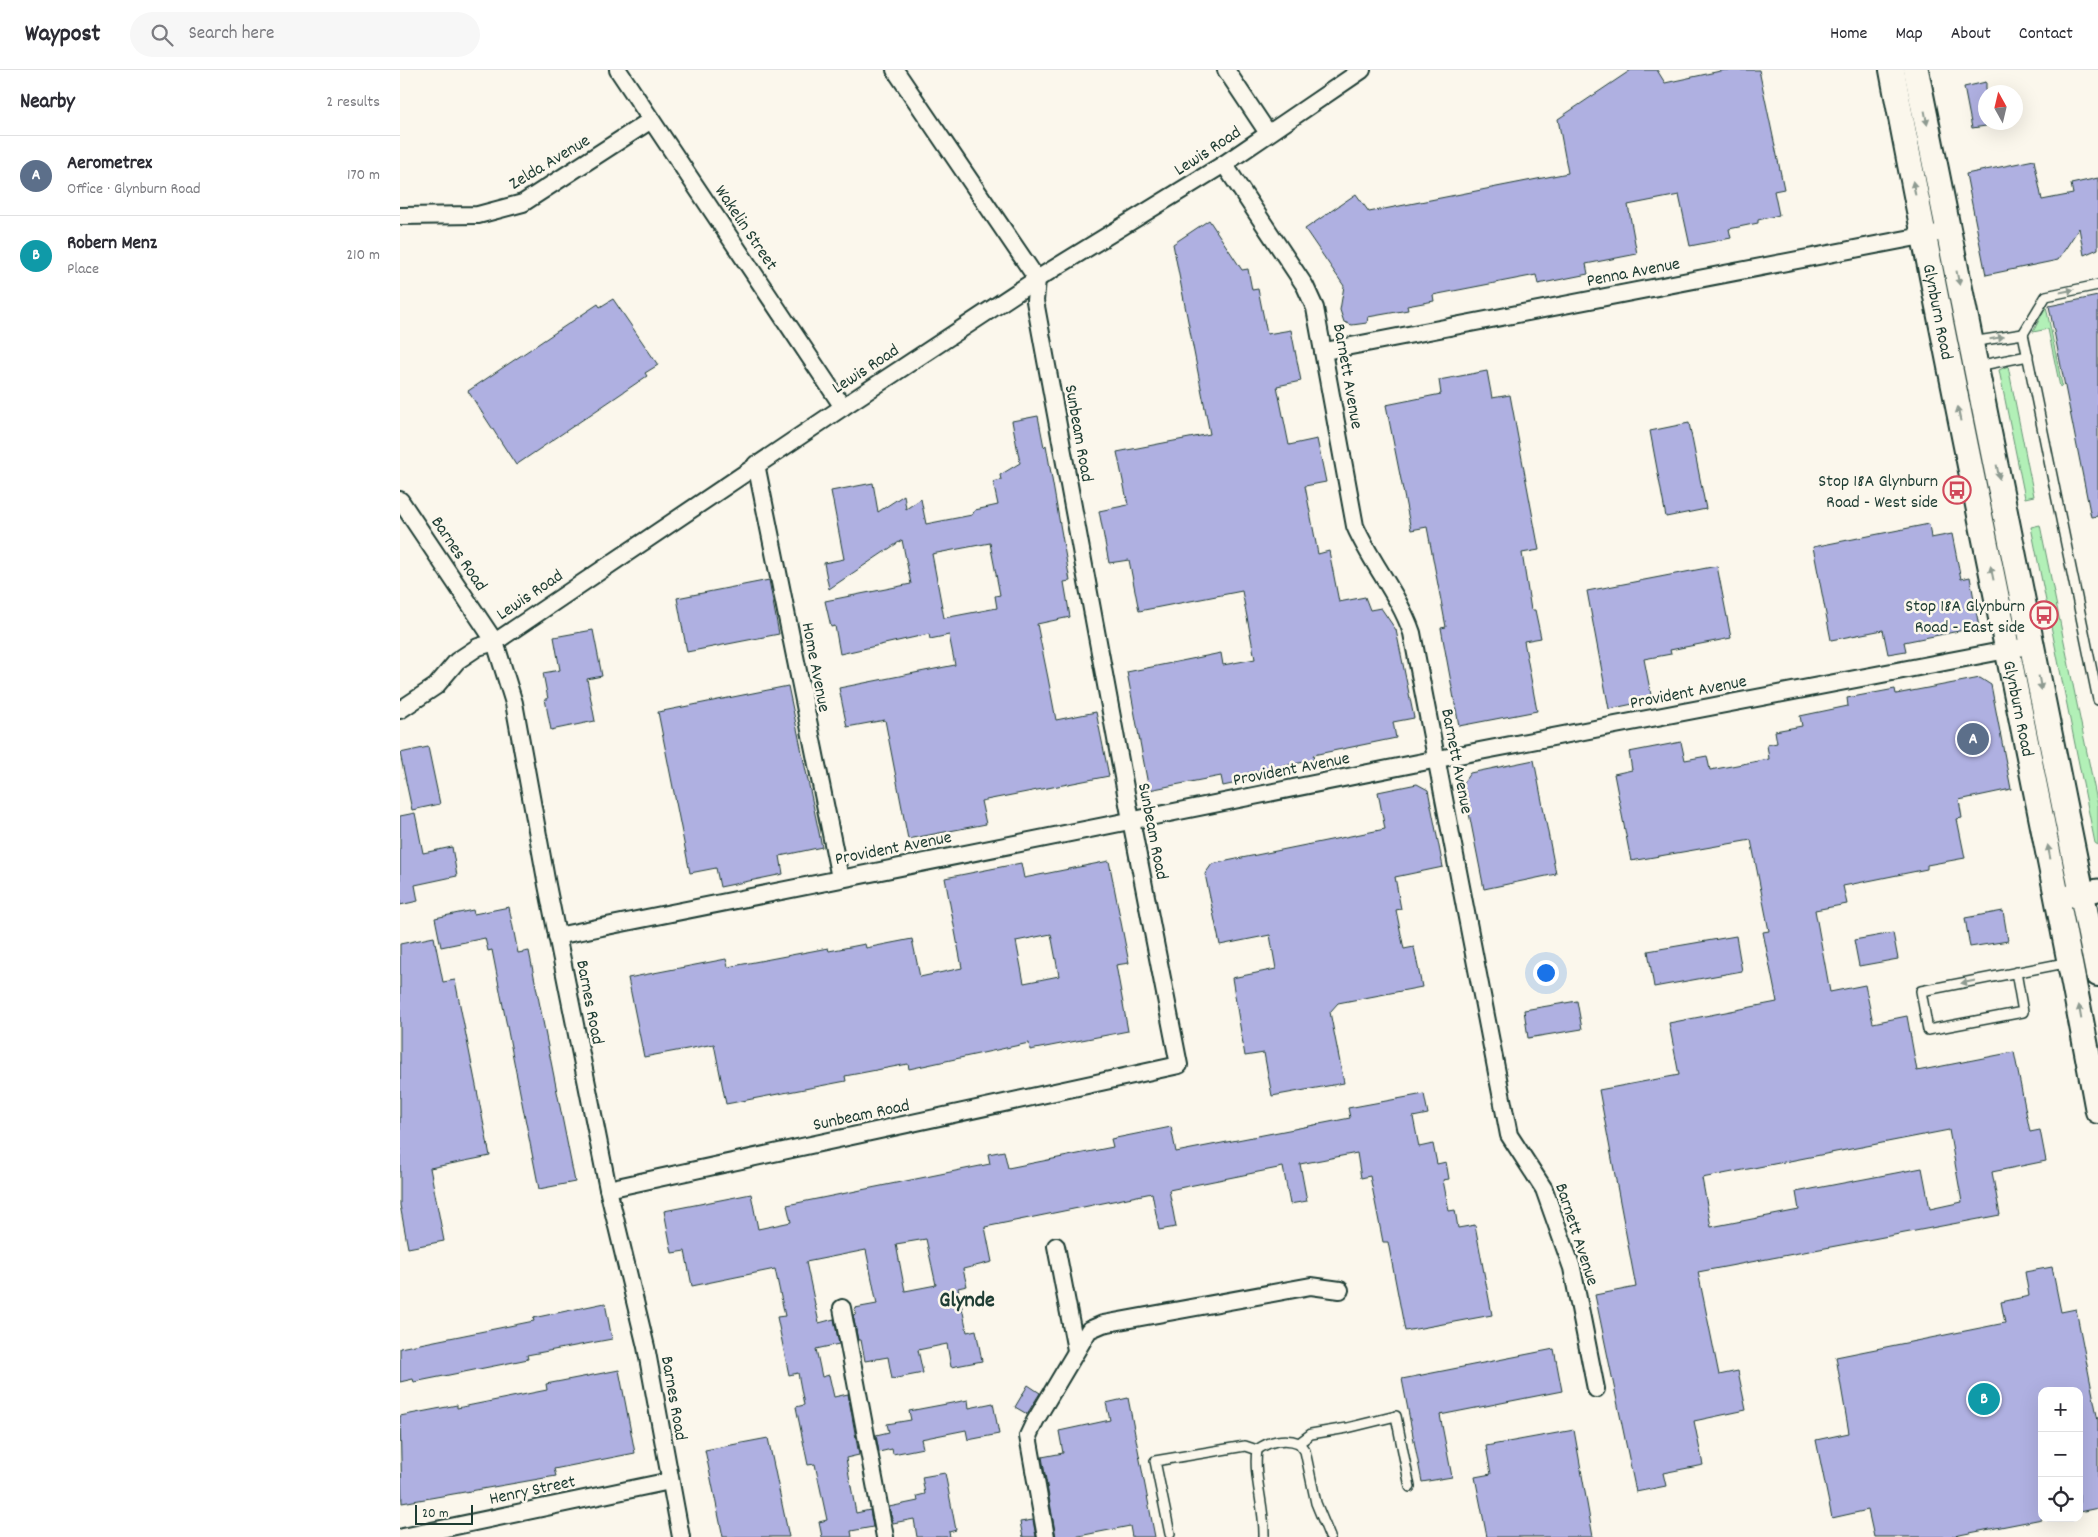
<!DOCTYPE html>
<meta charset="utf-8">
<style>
body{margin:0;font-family:Dekko,sans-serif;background:#f7f7f7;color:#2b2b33}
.controls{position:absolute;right:15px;bottom:15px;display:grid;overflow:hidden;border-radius:10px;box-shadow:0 5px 20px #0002}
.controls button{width:45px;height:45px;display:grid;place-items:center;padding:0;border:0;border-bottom:1px solid #e1e1e2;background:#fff;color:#2b2b33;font:25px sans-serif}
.compass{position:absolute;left:1578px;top:15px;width:45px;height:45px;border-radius:50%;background:#fff;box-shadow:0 5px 20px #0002;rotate:352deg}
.scale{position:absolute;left:15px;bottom:12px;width:58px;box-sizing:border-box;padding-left:5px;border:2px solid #1f3d34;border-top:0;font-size:14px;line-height:18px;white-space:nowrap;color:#1f3d34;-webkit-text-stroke:4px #fbf7ec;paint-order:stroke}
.you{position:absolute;left:1145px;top:902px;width:18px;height:18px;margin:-12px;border:4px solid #fff;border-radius:50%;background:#1a73e8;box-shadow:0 0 0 8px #1a73e833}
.badge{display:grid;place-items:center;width:32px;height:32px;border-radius:50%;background:#d1495b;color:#fff;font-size:16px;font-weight:700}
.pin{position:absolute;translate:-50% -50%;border:2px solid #fff;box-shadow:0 1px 5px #0006}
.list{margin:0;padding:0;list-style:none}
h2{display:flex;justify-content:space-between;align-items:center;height:65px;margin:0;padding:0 20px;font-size:21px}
h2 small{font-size:16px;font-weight:400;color:#7c7c81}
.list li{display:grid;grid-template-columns:32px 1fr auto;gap:15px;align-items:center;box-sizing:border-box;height:80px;padding:0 20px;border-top:1px solid #e1e1e2}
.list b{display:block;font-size:19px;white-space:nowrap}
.list p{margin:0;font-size:16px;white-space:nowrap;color:#7c7c81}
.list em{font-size:16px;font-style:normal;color:#7c7c81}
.icon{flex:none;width:28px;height:28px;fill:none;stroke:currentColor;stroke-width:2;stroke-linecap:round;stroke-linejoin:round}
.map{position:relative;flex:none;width:1698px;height:1467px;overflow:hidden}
header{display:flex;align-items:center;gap:30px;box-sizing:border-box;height:70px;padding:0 25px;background:#fff;border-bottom:1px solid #e1e1e2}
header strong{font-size:24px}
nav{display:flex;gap:28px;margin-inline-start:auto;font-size:18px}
.search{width:350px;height:45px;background:#f7f7f7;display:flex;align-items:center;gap:12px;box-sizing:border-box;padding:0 18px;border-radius:28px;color:#7c7c81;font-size:19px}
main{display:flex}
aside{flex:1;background:#fff}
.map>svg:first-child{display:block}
.grass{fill:#b2f0b7;stroke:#689676}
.building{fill:#afb0e1;stroke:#1f3d34;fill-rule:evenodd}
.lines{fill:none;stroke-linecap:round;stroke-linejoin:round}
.service-casing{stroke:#1f3d34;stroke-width:12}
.minor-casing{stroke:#1f3d34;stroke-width:20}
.tertiary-casing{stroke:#1f3d34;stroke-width:25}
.secondary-casing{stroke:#1f3d34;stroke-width:28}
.service{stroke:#fbf7ec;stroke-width:9}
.minor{stroke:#fbf7ec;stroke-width:16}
.tertiary{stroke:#fbf7ec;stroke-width:21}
.secondary{stroke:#fbf7ec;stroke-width:24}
.oneway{fill:#8d9a90}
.labels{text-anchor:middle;stroke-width:5;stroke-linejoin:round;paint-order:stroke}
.street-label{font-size:18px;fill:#1f3d34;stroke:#fbf7ec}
.poi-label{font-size:18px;fill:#1f3d34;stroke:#fbf7ec;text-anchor:end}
.district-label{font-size:22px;font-weight:bold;fill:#1f3d34;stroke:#fbf7ec}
</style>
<header>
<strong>Waypost</strong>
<div class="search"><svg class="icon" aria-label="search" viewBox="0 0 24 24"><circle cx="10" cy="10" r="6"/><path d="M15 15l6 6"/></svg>Search here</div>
<nav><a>Home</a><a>Map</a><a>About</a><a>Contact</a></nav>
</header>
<main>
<aside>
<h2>Nearby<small>2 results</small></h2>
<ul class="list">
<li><span class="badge" style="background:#5c6f8a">A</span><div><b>Aerometrex</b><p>Office · Glynburn Road</p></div><em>170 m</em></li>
<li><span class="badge" style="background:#0f9aa8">B</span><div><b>Robern Menz</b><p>Place</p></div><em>210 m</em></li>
</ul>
</aside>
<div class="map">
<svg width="1698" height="1467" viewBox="0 0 1698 1467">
<rect width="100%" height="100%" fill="#fbf7ec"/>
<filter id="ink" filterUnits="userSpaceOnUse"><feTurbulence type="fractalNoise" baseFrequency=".02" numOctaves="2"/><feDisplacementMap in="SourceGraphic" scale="10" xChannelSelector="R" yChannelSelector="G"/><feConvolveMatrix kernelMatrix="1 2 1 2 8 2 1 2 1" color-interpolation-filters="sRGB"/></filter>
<g filter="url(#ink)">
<g class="grass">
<path d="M 1646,236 L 1662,315 L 1660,317 L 1648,259 L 1633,262 Z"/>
<path d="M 1608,296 L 1634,426 L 1625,428 L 1599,300 Z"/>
<path d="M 1640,455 L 1698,736 L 1698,775 L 1695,773 L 1631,457 Z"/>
</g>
<g class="building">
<path d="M 1231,0 L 1257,0 L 1265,13 L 1325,0 L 1359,0 L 1384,119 L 1374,121 L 1379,145 L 1358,150 L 1358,153 L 1329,159 L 1331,168 L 1290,176 L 1279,125 L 1228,135 L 1237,184 L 1186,194 L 1188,204 L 1138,214 L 1136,205 L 1033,225 L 1034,231 L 1007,236 L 1008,240 L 968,247 L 967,253 L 952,255 L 944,252 L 940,240 L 944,216 L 905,159 L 956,124 L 969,142 L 1168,103 L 1158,49 Z"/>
<path d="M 1586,12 L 1586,56 L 1572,58 L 1564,17 Z"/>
<path d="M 1634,90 L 1642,130 L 1673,124 L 1671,114 L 1698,108 L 1698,179 L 1684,185 L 1679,158 L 1658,190 L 1586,205 L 1566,104 Z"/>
<path d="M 809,150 L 842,200 L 848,199 L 852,220 L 858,219 L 867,264 L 891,260 L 901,311 L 877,316 L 889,375 L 917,369 L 926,412 L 905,416 L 918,484 L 929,481 L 939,532 L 965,527 L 970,540 L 981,538 L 996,560 L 1014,648 L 993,652 L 996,668 L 913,685 L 914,690 L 844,704 L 846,711 L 823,716 L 821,706 L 749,720 L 727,602 L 821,583 L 823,595 L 855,589 L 842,521 L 739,541 L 729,490 L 709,493 L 699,441 L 728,435 L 717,382 L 810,364 L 773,174 Z"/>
<path d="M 1698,226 L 1698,446 L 1691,447 L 1649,236 Z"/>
<path d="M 213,229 L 258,295 L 245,303 L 247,306 L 116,395 L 68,321 L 198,234 L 200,237 Z"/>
<path d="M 1087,301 L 1092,328 L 1110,325 L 1139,480 L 1122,483 L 1131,540 L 1135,540 L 1141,568 L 1124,571 L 1137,641 L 1059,656 L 1041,558 L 1046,557 L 1027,457 L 1011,460 L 986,335 L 1041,324 L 1039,310 Z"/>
<path d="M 638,346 L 644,377 L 646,375 L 670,511 L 664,512 L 670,547 L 637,554 L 648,608 L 656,650 L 696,642 L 709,706 L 581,731 L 586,754 L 508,769 L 485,650 L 447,657 L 439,618 L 555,595 L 549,565 L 530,569 L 529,564 L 440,584 L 435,556 L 431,557 L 425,531 L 511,514 L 502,470 L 429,519 L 424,493 L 444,489 L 431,421 L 473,413 L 478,442 L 504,425 L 506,439 L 521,429 L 526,454 L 572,445 L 575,440 L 598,435 L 593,412 L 601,410 L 600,405 L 620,393 L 612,351 ZM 590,473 L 600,525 L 595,526 L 597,538 L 544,548 L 532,484 Z"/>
<path d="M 1289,353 L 1306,439 L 1266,447 L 1250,361 Z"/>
<path d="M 1529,454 L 1531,468 L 1552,464 L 1561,509 L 1570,507 L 1579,557 L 1504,572 L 1506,581 L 1488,584 L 1483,560 L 1431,570 L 1413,477 Z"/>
<path d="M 1317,496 L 1331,568 L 1270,580 L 1271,584 L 1244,589 L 1252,630 L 1209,639 L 1187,521 Z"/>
<path d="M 369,510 L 379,564 L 287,582 L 277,528 Z"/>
<path d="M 193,560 L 202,606 L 187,609 L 195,651 L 151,660 L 145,629 L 148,629 L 143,603 L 160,600 L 154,567 Z"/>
<path d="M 1580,608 L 1591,615 L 1611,719 L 1559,730 L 1562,748 L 1557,749 L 1565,788 L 1527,795 L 1527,799 L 1443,816 L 1447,834 L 1415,840 L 1430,922 L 1465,915 L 1473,953 L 1507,946 L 1517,1001 L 1614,982 L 1630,1062 L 1640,1060 L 1646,1091 L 1592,1102 L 1600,1145 L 1298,1202 L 1319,1305 L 1338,1301 L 1346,1340 L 1294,1351 L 1303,1395 L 1263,1403 L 1266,1416 L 1236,1422 L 1195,1225 L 1236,1217 L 1199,1020 L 1279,1005 L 1269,953 L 1377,932 L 1363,862 L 1369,861 L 1351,770 L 1231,791 L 1214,704 L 1232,700 L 1229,682 L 1281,672 L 1285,690 L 1307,686 L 1310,700 L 1369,689 L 1367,675 L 1377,673 L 1375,661 L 1402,656 L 1400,646 L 1448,636 L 1447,628 L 1495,619 L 1496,624 ZM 1549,1060 L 1562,1132 L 1530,1139 L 1522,1098 L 1396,1122 L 1399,1140 L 1311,1157 L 1302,1108 Z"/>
<path d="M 388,616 L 422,777 L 380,786 L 383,804 L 320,817 L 316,798 L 290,803 L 258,642 Z"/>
<path d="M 28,677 L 40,734 L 12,740 L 0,683 Z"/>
<path d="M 1134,690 L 1156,804 L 1084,819 L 1063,713 L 1070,703 Z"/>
<path d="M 1017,714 L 1028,720 L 1043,797 L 995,807 L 1001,839 L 996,840 L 1004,879 L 1014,877 L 1022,917 L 938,933 L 930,942 L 944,1013 L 872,1026 L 864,983 L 845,986 L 832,908 L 876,899 L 870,865 L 820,875 L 805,804 L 812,794 L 985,759 L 978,722 Z"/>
<path d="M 15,743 L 23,783 L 52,777 L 57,806 L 15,815 L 18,831 L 0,835 L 0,746 Z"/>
<path d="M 709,791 L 729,893 L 716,895 L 728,961 L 630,980 L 629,973 L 509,999 L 508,994 L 445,1006 L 446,1011 L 326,1034 L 314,974 L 244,987 L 228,908 L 326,889 L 328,897 L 428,878 L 429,881 L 465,874 L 466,878 L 512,869 L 520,907 L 562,898 L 545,808 L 621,793 L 624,808 ZM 651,864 L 659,906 L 624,913 L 616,871 Z"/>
<path d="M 109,837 L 118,883 L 129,881 L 175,1112 L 139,1119 L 92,880 L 88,881 L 85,868 L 41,877 L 35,848 L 73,840 L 74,844 Z"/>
<path d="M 1603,841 L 1608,871 L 1570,877 L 1565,848 Z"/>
<path d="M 1493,863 L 1498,889 L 1459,896 L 1454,870 Z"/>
<path d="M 1336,866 L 1342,901 L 1254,917 L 1248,881 Z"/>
<path d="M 34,867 L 43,912 L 55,910 L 90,1086 L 30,1098 L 44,1171 L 8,1178 L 0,1135 L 0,874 Z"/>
<path d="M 1177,931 L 1182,959 L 1128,968 L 1124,940 Z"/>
<path d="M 1024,1024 L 1028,1044 L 1013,1047 L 1019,1077 L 1033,1074 L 1037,1094 L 1046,1092 L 1049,1109 L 1043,1110 L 1049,1141 L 1055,1140 L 1058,1158 L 1075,1155 L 1092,1245 L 1005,1261 L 988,1172 L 983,1172 L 970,1106 L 961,1108 L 957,1083 L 900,1094 L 907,1131 L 890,1134 L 883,1097 L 769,1120 L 776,1157 L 759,1160 L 752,1123 L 585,1157 L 592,1192 L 563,1199 L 567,1216 L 558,1218 L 567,1262 L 576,1260 L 582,1291 L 551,1297 L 547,1274 L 518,1280 L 523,1303 L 492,1309 L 488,1287 L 465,1291 L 461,1270 L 458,1270 L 453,1245 L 456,1244 L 455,1238 L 477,1234 L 466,1180 L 406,1192 L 419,1253 L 434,1249 L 439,1274 L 416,1279 L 422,1307 L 429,1305 L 434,1327 L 448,1324 L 459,1385 L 446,1388 L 450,1411 L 456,1443 L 470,1440 L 473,1457 L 451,1461 L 452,1467 L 422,1467 L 419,1452 L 427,1450 L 415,1394 L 408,1395 L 396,1337 L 404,1335 L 398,1303 L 389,1305 L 377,1247 L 385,1246 L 375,1199 L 292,1216 L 285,1181 L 272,1183 L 264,1141 L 351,1124 L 358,1159 L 391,1152 L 387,1135 L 590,1094 L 588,1084 L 604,1081 L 608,1098 L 713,1077 L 711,1069 L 771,1057 L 776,1082 L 950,1048 L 948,1038 ZM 526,1169 L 536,1215 L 505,1221 L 496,1174 Z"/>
<path d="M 1652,1197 L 1661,1242 L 1676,1239 L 1698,1351 L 1698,1438 L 1679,1442 L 1679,1321 L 1642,1321 L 1642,1449 L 1549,1467 L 1474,1467 L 1468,1440 L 1432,1448 L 1416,1370 L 1449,1363 L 1436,1287 L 1605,1253 L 1601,1232 L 1629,1226 L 1625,1202 Z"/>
<path d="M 205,1233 L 212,1269 L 127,1285 L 128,1289 L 99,1295 L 14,1312 L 13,1309 L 0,1312 L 0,1278 L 134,1251 L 133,1248 Z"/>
<path d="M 1154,1279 L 1162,1321 L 1040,1345 L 1052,1407 L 1022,1412 L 1002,1309 Z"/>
<path d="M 219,1300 L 235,1383 L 154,1399 L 156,1406 L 2,1433 L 0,1346 L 57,1335 L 57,1338 L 147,1320 L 146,1314 Z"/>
<path d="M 628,1315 L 640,1323 L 627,1344 L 615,1337 Z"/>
<path d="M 728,1328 L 755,1467 L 732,1467 L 730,1456 L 674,1467 L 656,1467 L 642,1387 L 663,1383 L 659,1361 L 710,1350 L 706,1333 Z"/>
<path d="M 568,1330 L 569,1338 L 593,1333 L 599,1364 L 568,1370 L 566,1360 L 521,1369 L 523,1378 L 493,1384 L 492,1379 L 479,1382 L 476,1365 L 489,1362 L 487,1354 L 511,1350 L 509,1341 Z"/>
<path d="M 1174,1360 L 1193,1467 L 1087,1467 L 1075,1407 L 1091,1404 L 1086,1376 Z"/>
<path d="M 368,1368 L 389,1467 L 323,1467 L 305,1380 Z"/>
<path d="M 545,1403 L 556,1460 L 549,1462 L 550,1467 L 517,1467 L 514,1449 L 493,1453 L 489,1437 L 518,1431 L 517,1426 L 525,1424 L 522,1407 Z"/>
<path d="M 633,1450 L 636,1467 L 623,1467 L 620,1452 Z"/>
</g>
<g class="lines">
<g class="service-casing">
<g id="service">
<path d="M 1698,215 L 1646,226 L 1623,264 L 1698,630"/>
<path d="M 1571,272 L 1623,264"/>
<path d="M 1577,296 L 1628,286"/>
<path d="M 1616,902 L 1623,942 L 1528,960 L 1521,921 L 1670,892"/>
<path d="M 857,1380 C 869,1371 885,1367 899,1373"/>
<path d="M 770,1464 L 755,1391 L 845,1376 L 857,1380 C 853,1406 865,1438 864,1467"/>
<path d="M 930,1467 L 916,1433 L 905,1381 L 899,1373 L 911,1364 L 947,1358 L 996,1346 L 1010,1417"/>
</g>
</g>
<g class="minor-casing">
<g id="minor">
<path d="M 218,0 L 443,337"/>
<path d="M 826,0 L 868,63"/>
<path d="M 824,94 L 905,216 L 915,238 L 955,456 C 971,493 999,525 1012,563 L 1109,1065 L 1144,1119 L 1172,1198 L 1196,1319"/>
<path d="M 0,146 L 78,145 L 123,133 L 251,50"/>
<path d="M 925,281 L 1548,161"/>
<path d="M 356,394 L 440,808"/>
<path d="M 0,430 L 95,572 L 114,633 L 147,815 L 208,1119 L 246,1277 L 281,1467"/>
<path d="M 0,640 L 36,616 L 57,591 L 78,577 L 95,572 L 443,337 L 637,209 L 824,94 L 962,0"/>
<path d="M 157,866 L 1038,689 L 1633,575"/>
<path d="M 208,1119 L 779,995 L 731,750 L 635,231 L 637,209 L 495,0"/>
<path d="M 656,1176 L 676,1280"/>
<path d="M 442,1238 L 485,1467"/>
<path d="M 3,1467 L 270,1411"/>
<path d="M 646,1467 L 628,1366 L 635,1351 L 689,1260 L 703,1254 L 911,1216 L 940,1220"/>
</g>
</g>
<g class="tertiary-casing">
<path id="tertiary" d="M 1665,827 L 1698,820"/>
</g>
<g class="secondary-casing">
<g id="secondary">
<path id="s1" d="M 1492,0 C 1557,348 1634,693 1698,1041"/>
<path d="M 1516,0 L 1698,904"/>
</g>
</g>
<use href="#service" class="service"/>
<use href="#minor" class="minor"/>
<use href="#tertiary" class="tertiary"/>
<use href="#secondary" class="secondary"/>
</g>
<defs><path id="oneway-solid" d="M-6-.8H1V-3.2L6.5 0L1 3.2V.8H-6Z" transform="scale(1.25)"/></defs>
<g class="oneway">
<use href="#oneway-solid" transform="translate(1526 48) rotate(79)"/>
<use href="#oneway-solid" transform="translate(1514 118) rotate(-101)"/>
<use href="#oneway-solid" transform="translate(1558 208) rotate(78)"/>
<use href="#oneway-solid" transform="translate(1667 221) rotate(-11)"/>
<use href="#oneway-solid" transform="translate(1597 268) rotate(-10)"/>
<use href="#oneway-solid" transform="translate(1559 344) rotate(-102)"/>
<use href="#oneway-solid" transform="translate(1598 402) rotate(79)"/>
<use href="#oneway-solid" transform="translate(1592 503) rotate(-102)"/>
<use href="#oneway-solid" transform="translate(1640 613) rotate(79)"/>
<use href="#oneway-solid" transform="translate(1649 782) rotate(-101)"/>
<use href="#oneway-solid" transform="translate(1568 912) rotate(169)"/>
<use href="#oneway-solid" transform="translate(1680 942) rotate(-100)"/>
</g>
</g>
<defs>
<g id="bus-ring" transform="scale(1.4375)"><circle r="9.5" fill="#fbf7ec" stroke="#d1495b" stroke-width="1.5"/><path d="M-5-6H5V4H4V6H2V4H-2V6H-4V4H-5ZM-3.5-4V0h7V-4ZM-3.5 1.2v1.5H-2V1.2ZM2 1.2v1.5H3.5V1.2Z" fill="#d1495b"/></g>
</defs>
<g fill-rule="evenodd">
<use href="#bus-ring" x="1557" y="420"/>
<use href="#bus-ring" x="1644" y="545"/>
</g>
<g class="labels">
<g class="street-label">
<text transform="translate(807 80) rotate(-33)" y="6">Lewis Road</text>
<text transform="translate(149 91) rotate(-31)" y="6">Zelda Avenue</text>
<text transform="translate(347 157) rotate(56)" y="6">Wakelin Street</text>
<text transform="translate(1233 201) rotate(-11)" y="6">Penna Avenue</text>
<text dy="6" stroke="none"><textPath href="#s1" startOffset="246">Glynburn Road</textPath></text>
<text transform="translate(465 298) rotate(-33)" y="6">Lewis Road</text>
<text transform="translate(949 306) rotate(80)" y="6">Barnett Avenue</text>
<text transform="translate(680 363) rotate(80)" y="6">Sunbeam Road</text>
<text transform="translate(60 483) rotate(56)" y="6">Barnes Road</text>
<text transform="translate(129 524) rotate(-34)" y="6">Lewis Road</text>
<text transform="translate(417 597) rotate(79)" y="6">Home Avenue</text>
<text transform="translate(1288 621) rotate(-11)" y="6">Provident Avenue</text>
<text dy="6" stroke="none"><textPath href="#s1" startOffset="651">Glynburn Road</textPath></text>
<text transform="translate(1058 691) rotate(79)" y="6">Barnett Avenue</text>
<text transform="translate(891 698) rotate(-11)" y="6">Provident Avenue</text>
<text transform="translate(754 761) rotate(79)" y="6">Sunbeam Road</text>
<text transform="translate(493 777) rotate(-11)" y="6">Provident Avenue</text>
<text transform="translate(191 932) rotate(79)" y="6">Barnes Road</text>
<text transform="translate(461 1044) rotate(-12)" y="6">Sunbeam Road</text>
<text transform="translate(1178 1164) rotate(72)" y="6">Barnett Avenue</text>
<text transform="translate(275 1328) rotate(80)" y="6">Barnes Road</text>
<text transform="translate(132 1419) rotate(-12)" y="6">Henry Street</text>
</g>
<g class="poi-label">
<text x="1538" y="416">Stop 18A Glynburn<tspan x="1538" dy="21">Road - West side</tspan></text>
<text x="1625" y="541">Stop 18A Glynburn<tspan x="1625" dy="21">Road - East side</tspan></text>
</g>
<g class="district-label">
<text x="567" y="1236">Glynde</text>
</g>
</g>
</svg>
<div class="controls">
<button>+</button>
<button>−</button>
<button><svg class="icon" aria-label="locate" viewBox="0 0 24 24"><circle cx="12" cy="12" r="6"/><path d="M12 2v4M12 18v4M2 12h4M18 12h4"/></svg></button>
</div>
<svg class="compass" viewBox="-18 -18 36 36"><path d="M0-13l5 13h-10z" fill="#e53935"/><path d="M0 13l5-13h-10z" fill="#7c7c81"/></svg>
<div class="scale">20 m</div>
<div class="you"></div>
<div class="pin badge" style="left:1573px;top:669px;background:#5c6f8a">A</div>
<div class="pin badge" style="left:1584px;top:1329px;background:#0f9aa8">B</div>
</div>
</main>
